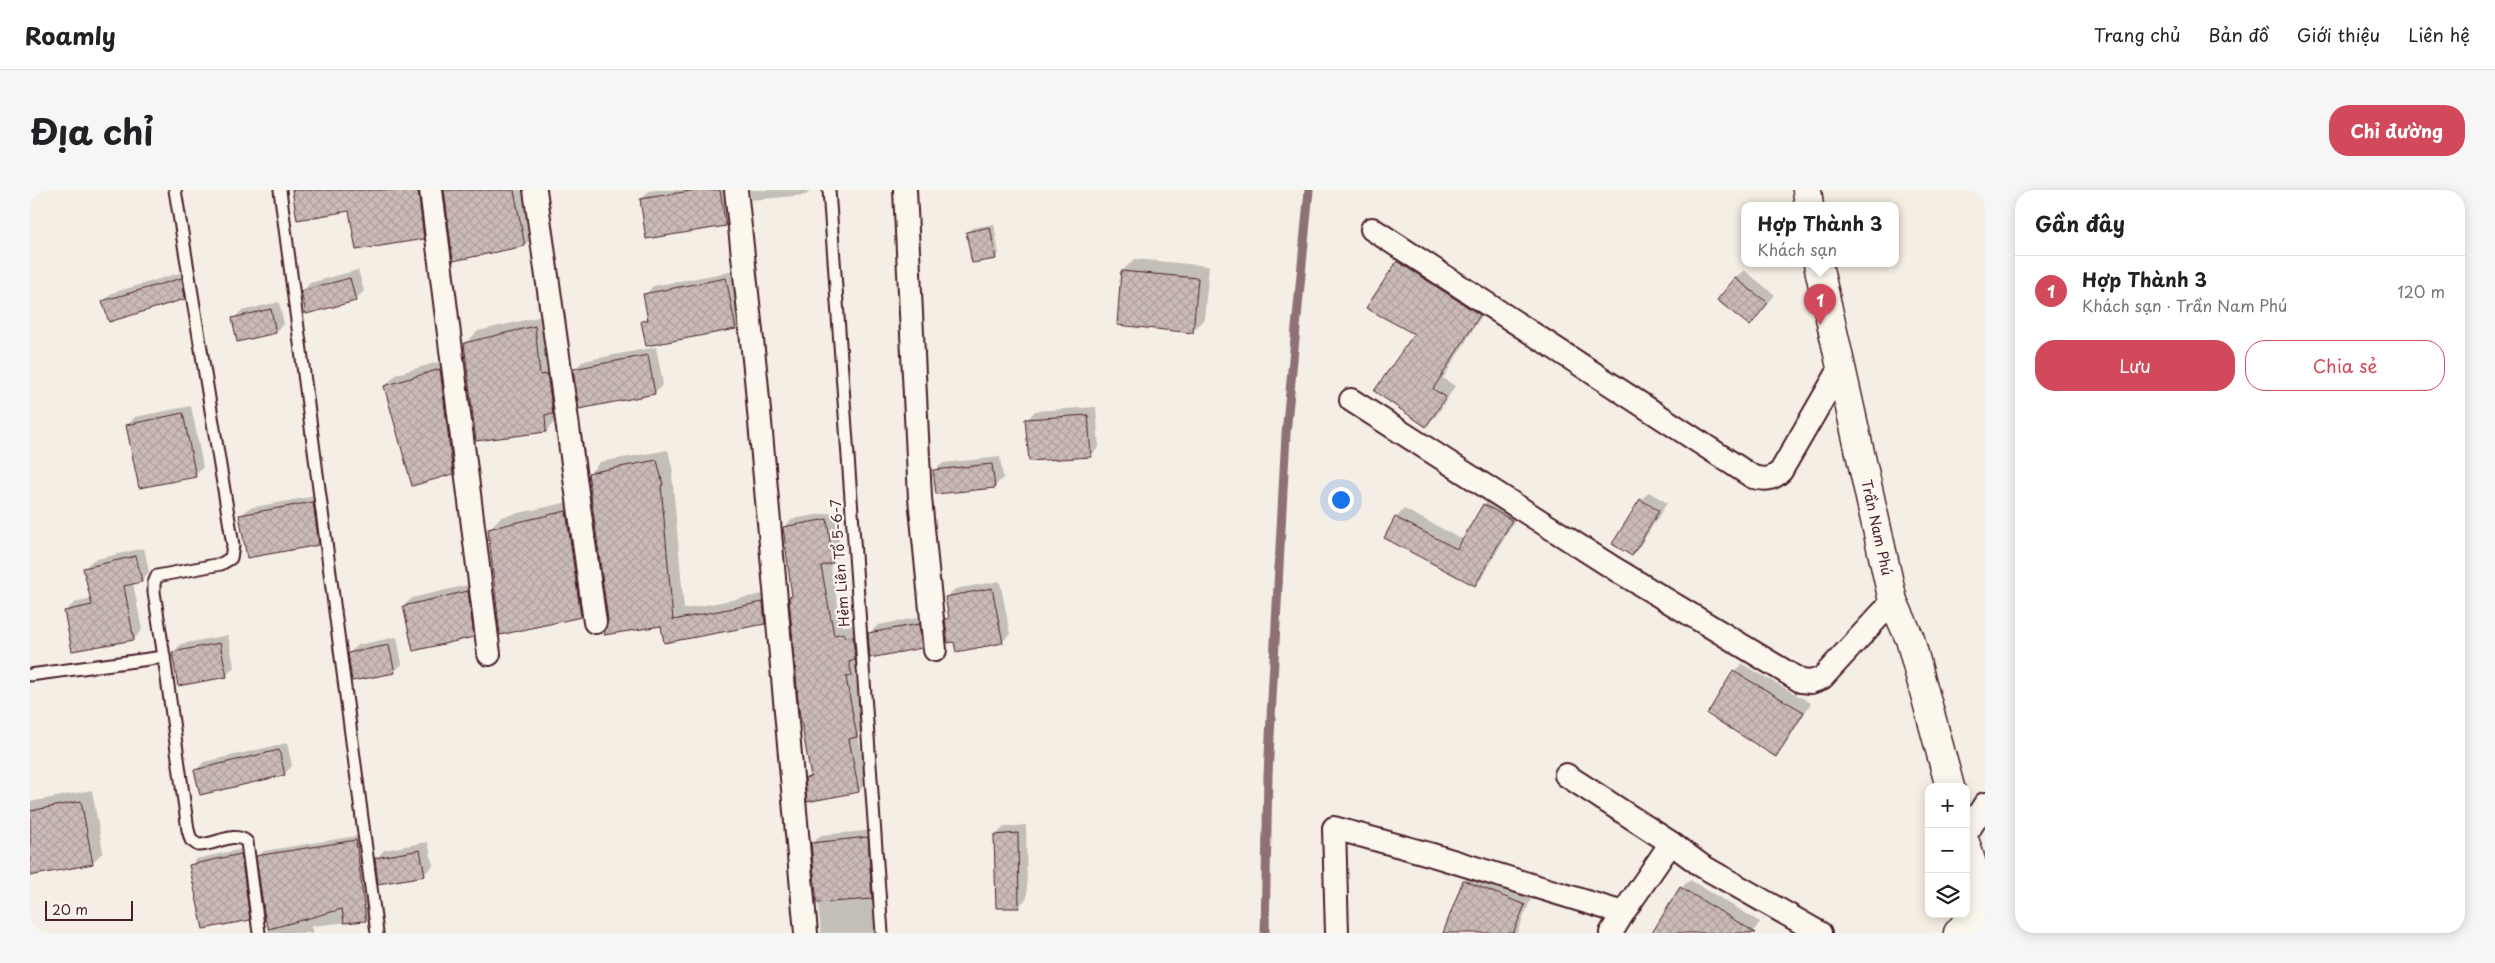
<!DOCTYPE html>
<html lang="vi">
<meta charset="utf-8">
<style>
body{margin:0;font-family:"Playpen Sans",sans-serif;background:#f6f6f6;color:#202124}
.controls{position:absolute;right:15px;bottom:15px;display:grid;overflow:hidden;border-radius:10px;box-shadow:0 2px 12px #0003}
.controls button{width:45px;height:45px;display:grid;place-items:center;padding:0;border:0;border-bottom:1px solid #e0e0e0;background:#fff;color:#202124;font:25px sans-serif}
.scale{position:absolute;left:15px;bottom:12px;width:88px;box-sizing:border-box;padding-left:5px;border:2px solid #4a1f2b;border-top:0;font-size:14px;line-height:18px;white-space:nowrap;color:#4a1f2b;-webkit-text-stroke:4px #fbf7ec;paint-order:stroke}
.you{position:absolute;left:1310px;top:309px;width:18px;height:18px;margin:-12px;border:4px solid #fff;border-radius:50%;background:#1a73e8;box-shadow:0 0 0 8px #1a73e833}
.badge{display:grid;place-items:center;width:32px;height:32px;border-radius:50%;background:#d1495b;color:#fff;font-size:16px;font-weight:700}
.pin{position:absolute;translate:-50% -41px;filter:drop-shadow(0 1px 2px #0008)}
.pin::after{content:'';position:absolute;top:26px;width:18px;height:15px;background:inherit;clip-path:polygon(0 0,100% 0,50% 100%)}
.popup{position:absolute;left:1711px;top:12px;width:158px;height:65px;box-sizing:border-box;display:grid;place-content:center;border-radius:10px;background:#fff;filter:drop-shadow(0 1px 4px #0005);font-size:16px;white-space:nowrap;color:#757577}
.popup b{font-size:19px;color:#202124}
.popup::after{content:'';position:absolute;left:50%;top:100%;margin-left:-10px;border:10px solid transparent;border-top-color:#fff}
.list{margin:0;padding:0;list-style:none}
h2{display:flex;justify-content:space-between;align-items:center;height:65px;margin:0;padding:0 20px;font-size:21px}
h2 small{font-size:16px;font-weight:400;color:#757577}
.list li{display:grid;grid-template-columns:32px 1fr auto;gap:15px;align-items:center;box-sizing:border-box;height:70px;padding:0 20px;border-top:1px solid #e0e0e0}
.list b{display:block;font-size:19px;white-space:nowrap}
.list p{margin:0;font-size:16px;white-space:nowrap;color:#757577}
.list em{font-size:16px;font-style:normal;color:#757577}
.actions{display:flex;gap:10px;padding:15px 20px}
.actions a{flex:1;padding:11px 0;border:1px solid #d1495b;border-radius:20px;text-align:center;font-size:18px;color:#d1495b}
.actions .main{background:#d1495b;color:#fff}
.icon{flex:none;width:28px;height:28px;fill:none;stroke:currentColor;stroke-width:2;stroke-linecap:round;stroke-linejoin:round}
.map{position:relative;flex:none;width:1955px;height:743px;overflow:hidden;border-radius:20px}
header{display:flex;align-items:center;gap:30px;box-sizing:border-box;height:70px;padding:0 25px;background:#fff;border-bottom:1px solid #e0e0e0}
header strong{font-size:24px}
nav{display:flex;gap:28px;margin-inline-start:auto;font-size:18px}
.intro{display:flex;align-items:center;justify-content:space-between;box-sizing:border-box;height:120px;padding:0 30px}
h1{margin:0;font-size:35px}
.button{padding:12px 22px;border-radius:20px;background:#d1495b;color:#fff;font-size:18px;font-weight:700}
main{display:flex;gap:30px;padding:0 30px}
aside{flex:1;background:#fff;border-radius:20px;box-shadow:0 2px 12px #0003}
.map>svg:first-child{display:block}
.shadow{fill:#0003}
.lines{fill:none;stroke-linecap:round;stroke-linejoin:round}
.stream{stroke:#8d7174;stroke-width:9}
.building{fill:url(#building-cross-hatch);stroke:#4a1f2b}
.service-casing{stroke:#4a1f2b;stroke-width:15}
.minor-casing{stroke:#4a1f2b;stroke-width:26}
.tertiary-casing{stroke:#4a1f2b;stroke-width:31}
.service{stroke:#fbf7ec;stroke-width:11}
.minor{stroke:#fbf7ec;stroke-width:22}
.tertiary{stroke:#fbf7ec;stroke-width:28}
.labels{text-anchor:middle;stroke-width:4.5;stroke-linejoin:round;paint-order:stroke}
.street-label{font-size:14px;fill:#4a1f2b;stroke:#fbf7ec}
</style>
<header>
<strong>Roamly</strong>
<nav><a>Trang chủ</a><a>Bản đồ</a><a>Giới thiệu</a><a>Liên hệ</a></nav>
</header>
<div class="intro"><h1>Địa chỉ</h1><a class="button">Chỉ đường</a></div>
<main>
<div class="map">
<svg width="1955" height="743" viewBox="0 0 1955 743">
<defs>
<pattern id="building-cross-hatch" width="8" height="8" patternUnits="userSpaceOnUse" patternTransform="scale(1.25)"><rect width="8" height="8" fill="#cabbb6"/><path d="M0 0l8 8M0 8l8-8" fill="none" stroke="#afa09d"/></pattern>
</defs>
<rect width="100%" height="100%" fill="#f4eee4"/>
<filter id="ink" filterUnits="userSpaceOnUse"><feTurbulence type="fractalNoise" baseFrequency=".02" numOctaves="2"/><feDisplacementMap in="SourceGraphic" scale="10" xChannelSelector="R" yChannelSelector="G"/><feConvolveMatrix kernelMatrix="1 2 1 2 8 2 1 2 1" color-interpolation-filters="sRGB"/></filter>
<g filter="url(#ink)">
<g class="shadow">
<path d="M 263,0 L 401,0 L 406,34 L 393,48 Z"/>
<path d="M 427,0 L 498,0 L 507,43 L 495,55 Z"/>
<path d="M 627,0 L 699,0 L 703,26 L 695,34 L 611,10 L 619,1 Z"/>
<path d="M 720,0 L 781,0 L 776,5 L 721,10 Z"/>
<path d="M 964,34 L 969,64 L 965,68 L 938,42 L 942,38 Z"/>
<path d="M 1378,61 L 1459,114 L 1413,188 L 1425,196 L 1407,225 L 1396,235 L 1385,143 L 1368,72 Z"/>
<path d="M 1105,69 L 1179,76 L 1174,129 L 1162,142 L 1088,134 L 1092,81 Z"/>
<path d="M 160,80 L 163,100 L 155,108 L 74,111 L 82,103 Z"/>
<path d="M 328,80 L 334,101 L 326,109 L 272,102 L 280,93 Z"/>
<path d="M 1714,80 L 1745,105 L 1720,134 L 1705,88 Z"/>
<path d="M 704,81 L 714,130 L 706,138 L 612,132 L 618,126 L 615,105 L 623,96 Z"/>
<path d="M 249,112 L 254,134 L 246,142 L 203,129 L 211,121 Z"/>
<path d="M 517,125 L 528,228 L 516,241 L 435,153 L 448,141 Z"/>
<path d="M 626,157 L 633,194 L 625,203 L 544,180 L 553,171 Z"/>
<path d="M 422,168 L 435,271 L 423,283 L 355,196 L 367,184 Z"/>
<path d="M 161,216 L 173,277 L 165,286 L 97,236 L 105,227 Z"/>
<path d="M 1066,217 L 1069,257 L 1060,266 L 997,230 L 1005,221 Z"/>
<path d="M 638,260 L 643,282 L 642,284 L 654,419 L 744,402 L 746,422 L 734,433 L 632,435 L 579,430 L 559,284 L 570,272 Z"/>
<path d="M 970,267 L 973,288 L 965,296 L 904,281 L 913,273 Z"/>
<path d="M 1619,302 L 1637,313 L 1610,356 L 1602,365 L 1611,310 Z"/>
<path d="M 291,305 L 296,345 L 288,354 L 211,326 L 219,318 Z"/>
<path d="M 1462,306 L 1489,322 L 1453,387 L 1445,395 L 1366,328 L 1374,319 L 1434,350 L 1454,315 Z"/>
<path d="M 548,310 L 563,414 L 550,426 L 459,339 L 471,327 Z"/>
<path d="M 805,322 L 811,364 L 800,373 L 812,437 L 822,435 L 823,440 L 831,438 L 830,476 L 825,481 L 835,538 L 828,545 L 837,593 L 829,601 L 776,588 L 782,583 L 754,337 L 762,329 Z"/>
<path d="M 114,358 L 119,382 L 111,391 L 103,393 L 112,440 L 104,449 L 36,421 L 44,413 L 62,409 L 55,378 L 63,370 Z"/>
<path d="M 970,391 L 980,444 L 972,452 L 925,450 L 916,429 L 920,425 L 917,407 L 925,399 Z"/>
<path d="M 446,393 L 451,437 L 443,445 L 374,416 L 382,408 Z"/>
<path d="M 897,426 L 899,448 L 891,457 L 839,444 L 848,435 Z"/>
<path d="M 198,445 L 204,477 L 196,486 L 143,463 L 151,454 Z"/>
<path d="M 367,447 L 372,474 L 364,482 L 319,463 L 328,455 Z"/>
<path d="M 1712,474 L 1781,513 L 1754,557 L 1746,565 L 1704,482 Z"/>
<path d="M 257,553 L 262,576 L 254,584 L 166,580 L 174,572 Z"/>
<path d="M 62,600 L 73,662 L 62,673 L 0,685 L 0,612 Z"/>
<path d="M 996,635 L 997,708 L 989,716 L 965,646 L 974,637 Z"/>
<path d="M 846,640 L 852,735 L 858,743 L 791,743 L 782,654 L 791,645 Z"/>
<path d="M 332,645 L 341,724 L 336,730 L 282,736 L 283,743 L 239,743 L 228,666 L 234,661 Z"/>
<path d="M 398,652 L 403,676 L 394,684 L 346,669 L 354,660 Z"/>
<path d="M 217,658 L 226,723 L 219,729 L 160,676 L 166,669 Z"/>
<path d="M 1442,682 L 1502,706 L 1487,743 L 1415,742 L 1434,690 Z"/>
<path d="M 1660,690 L 1730,732 L 1723,743 L 1624,743 L 1651,698 Z"/>
</g>
<g class="lines">
<path class="stream" d="M 1235,743 L 1238,585 L 1256,244 L 1279,0"/>
</g>
<g class="building">
<path d="M 262,0 L 388,0 L 394,49 L 326,60 L 319,21 L 267,30 Z"/>
<path d="M 414,0 L 484,0 L 495,56 L 423,71 Z"/>
<path d="M 666,0 L 690,0 L 696,36 L 616,49 L 610,9 Z"/>
<path d="M 960,37 L 966,69 L 942,73 L 936,42 Z"/>
<path d="M 1367,71 L 1450,125 L 1403,199 L 1416,207 L 1396,237 L 1344,201 L 1384,144 L 1336,118 Z"/>
<path d="M 1091,81 L 1168,88 L 1163,143 L 1087,135 Z"/>
<path d="M 152,88 L 155,109 L 79,132 L 72,111 Z"/>
<path d="M 320,88 L 326,111 L 276,124 L 271,101 Z"/>
<path d="M 696,88 L 706,139 L 616,156 L 611,131 L 618,130 L 613,104 Z"/>
<path d="M 1705,88 L 1738,113 L 1720,136 L 1687,110 Z"/>
<path d="M 241,119 L 246,143 L 207,152 L 202,128 Z"/>
<path d="M 505,136 L 510,185 L 517,184 L 523,224 L 515,225 L 516,242 L 446,251 L 434,153 Z"/>
<path d="M 618,165 L 625,204 L 549,219 L 543,179 Z"/>
<path d="M 410,179 L 423,284 L 382,296 L 354,196 Z"/>
<path d="M 153,223 L 166,287 L 109,298 L 96,235 Z"/>
<path d="M 1058,225 L 1061,267 L 999,271 L 995,229 Z"/>
<path d="M 627,270 L 633,295 L 631,295 L 643,430 L 733,412 L 735,434 L 634,453 L 631,436 L 574,445 L 578,430 L 558,283 Z"/>
<path d="M 962,274 L 965,298 L 906,304 L 903,280 Z"/>
<path d="M 1610,309 L 1629,321 L 1602,366 L 1582,354 Z"/>
<path d="M 283,312 L 289,355 L 217,368 L 209,325 Z"/>
<path d="M 1453,314 L 1482,330 L 1445,396 L 1354,348 L 1365,327 L 1427,359 Z"/>
<path d="M 536,321 L 551,427 L 470,445 L 458,339 Z"/>
<path d="M 797,329 L 803,373 L 791,376 L 804,445 L 814,443 L 815,448 L 823,446 L 825,470 L 819,472 L 822,486 L 816,487 L 827,547 L 819,549 L 829,602 L 777,612 L 775,588 L 781,587 L 769,520 L 759,407 L 762,406 L 753,337 Z"/>
<path d="M 106,366 L 112,392 L 94,396 L 104,450 L 42,461 L 34,421 L 62,415 L 53,378 Z"/>
<path d="M 962,398 L 973,453 L 926,462 L 924,452 L 918,453 L 915,429 L 919,428 L 915,407 Z"/>
<path d="M 438,401 L 444,447 L 383,461 L 373,416 Z"/>
<path d="M 889,434 L 892,458 L 840,468 L 838,443 Z"/>
<path d="M 190,453 L 197,487 L 148,496 L 142,462 Z"/>
<path d="M 359,455 L 365,483 L 322,491 L 318,463 Z"/>
<path d="M 1703,481 L 1774,522 L 1746,567 L 1677,524 Z"/>
<path d="M 249,560 L 255,585 L 170,605 L 164,580 Z"/>
<path d="M 51,611 L 63,674 L 0,686 L 0,621 Z"/>
<path d="M 988,643 L 989,718 L 966,718 L 964,645 Z"/>
<path d="M 838,647 L 842,709 L 787,713 L 781,653 Z"/>
<path d="M 326,650 L 336,731 L 314,733 L 312,719 L 239,739 L 235,728 L 226,666 Z"/>
<path d="M 390,660 L 395,686 L 348,694 L 345,668 Z"/>
<path d="M 211,664 L 220,730 L 173,739 L 159,675 Z"/>
<path d="M 1433,690 L 1495,715 L 1483,743 L 1413,743 Z"/>
<path d="M 1650,697 L 1726,743 L 1622,743 Z"/>
</g>
<g class="lines">
<g class="service-casing">
<g id="service">
<path d="M 250,0 L 347,743"/>
<path d="M 799,0 L 852,743"/>
<path d="M 134,467 L 158,640 L 161,650 L 168,655 C 184,656 204,640 217,652 L 229,743"/>
<path d="M 0,485 L 134,467 L 124,402 L 124,393 L 127,386 L 191,374 L 201,368 L 203,355 L 145,0"/>
</g>
</g>
<g class="minor-casing">
<g id="minor">
<path d="M 401,0 L 459,464"/>
<path d="M 505,0 L 565,432"/>
<path d="M 706,0 L 726,188 L 776,743"/>
<path d="M 875,0 L 890,308 L 905,460"/>
<path d="M 1342,39 L 1723,287 C 1735,290 1742,290 1751,281 L 1810,179"/>
<path d="M 1321,210 L 1585,379 L 1771,491 L 1781,492 L 1792,488 L 1863,411"/>
<path d="M 1536,585 L 1641,653 L 1672,676 L 1790,743"/>
<path d="M 1936,644 L 1955,614"/>
<path d="M 1307,743 L 1304,638 L 1399,664 L 1593,723 L 1641,653"/>
<path d="M 1581,743 L 1593,723"/>
</g>
</g>
<g class="tertiary-casing">
<g id="tertiary">
<path d="M 1777,0 L 1779,16"/>
<path id="s1" d="M 1788,74 L 1863,411 L 1880,449 L 1920,597"/>
<path d="M 1928,743 L 1954,712 L 1936,655"/>
</g>
</g>
<use href="#service" class="service"/>
<use href="#minor" class="minor"/>
<use href="#tertiary" class="tertiary"/>
</g>
</g>
<g class="labels">
<g class="street-label">
<text dy="5" stroke="none"><textPath href="#s1" startOffset="270">Trần Nam Phú</textPath></text>
<text transform="translate(810 373) rotate(-94)" y="5">Hẻm Liên Tổ 5-6-7</text>
</g>
</g>
</svg>
<div class="controls">
<button>+</button>
<button>−</button>
<button><svg class="icon" aria-label="layers" viewBox="0 0 24 24"><path d="M12 4l9 5-9 5-9-5zM3 14l9 5 9-5"/></svg></button>
</div>
<div class="scale">20 m</div>
<div class="you"></div>
<div class="pin badge" style="left:1790px;top:135px">1</div>
<div class="popup"><b>Hợp Thành 3</b>Khách sạn</div>
</div>
<aside>
<h2>Gần đây<small></small></h2>
<ul class="list">
<li><span class="badge">1</span><div><b>Hợp Thành 3</b><p>Khách sạn · Trần Nam Phú</p></div><em>120 m</em></li>
</ul>
<div class="actions"><a class="main">Lưu</a><a>Chia sẻ</a></div>
</aside>
</main>
